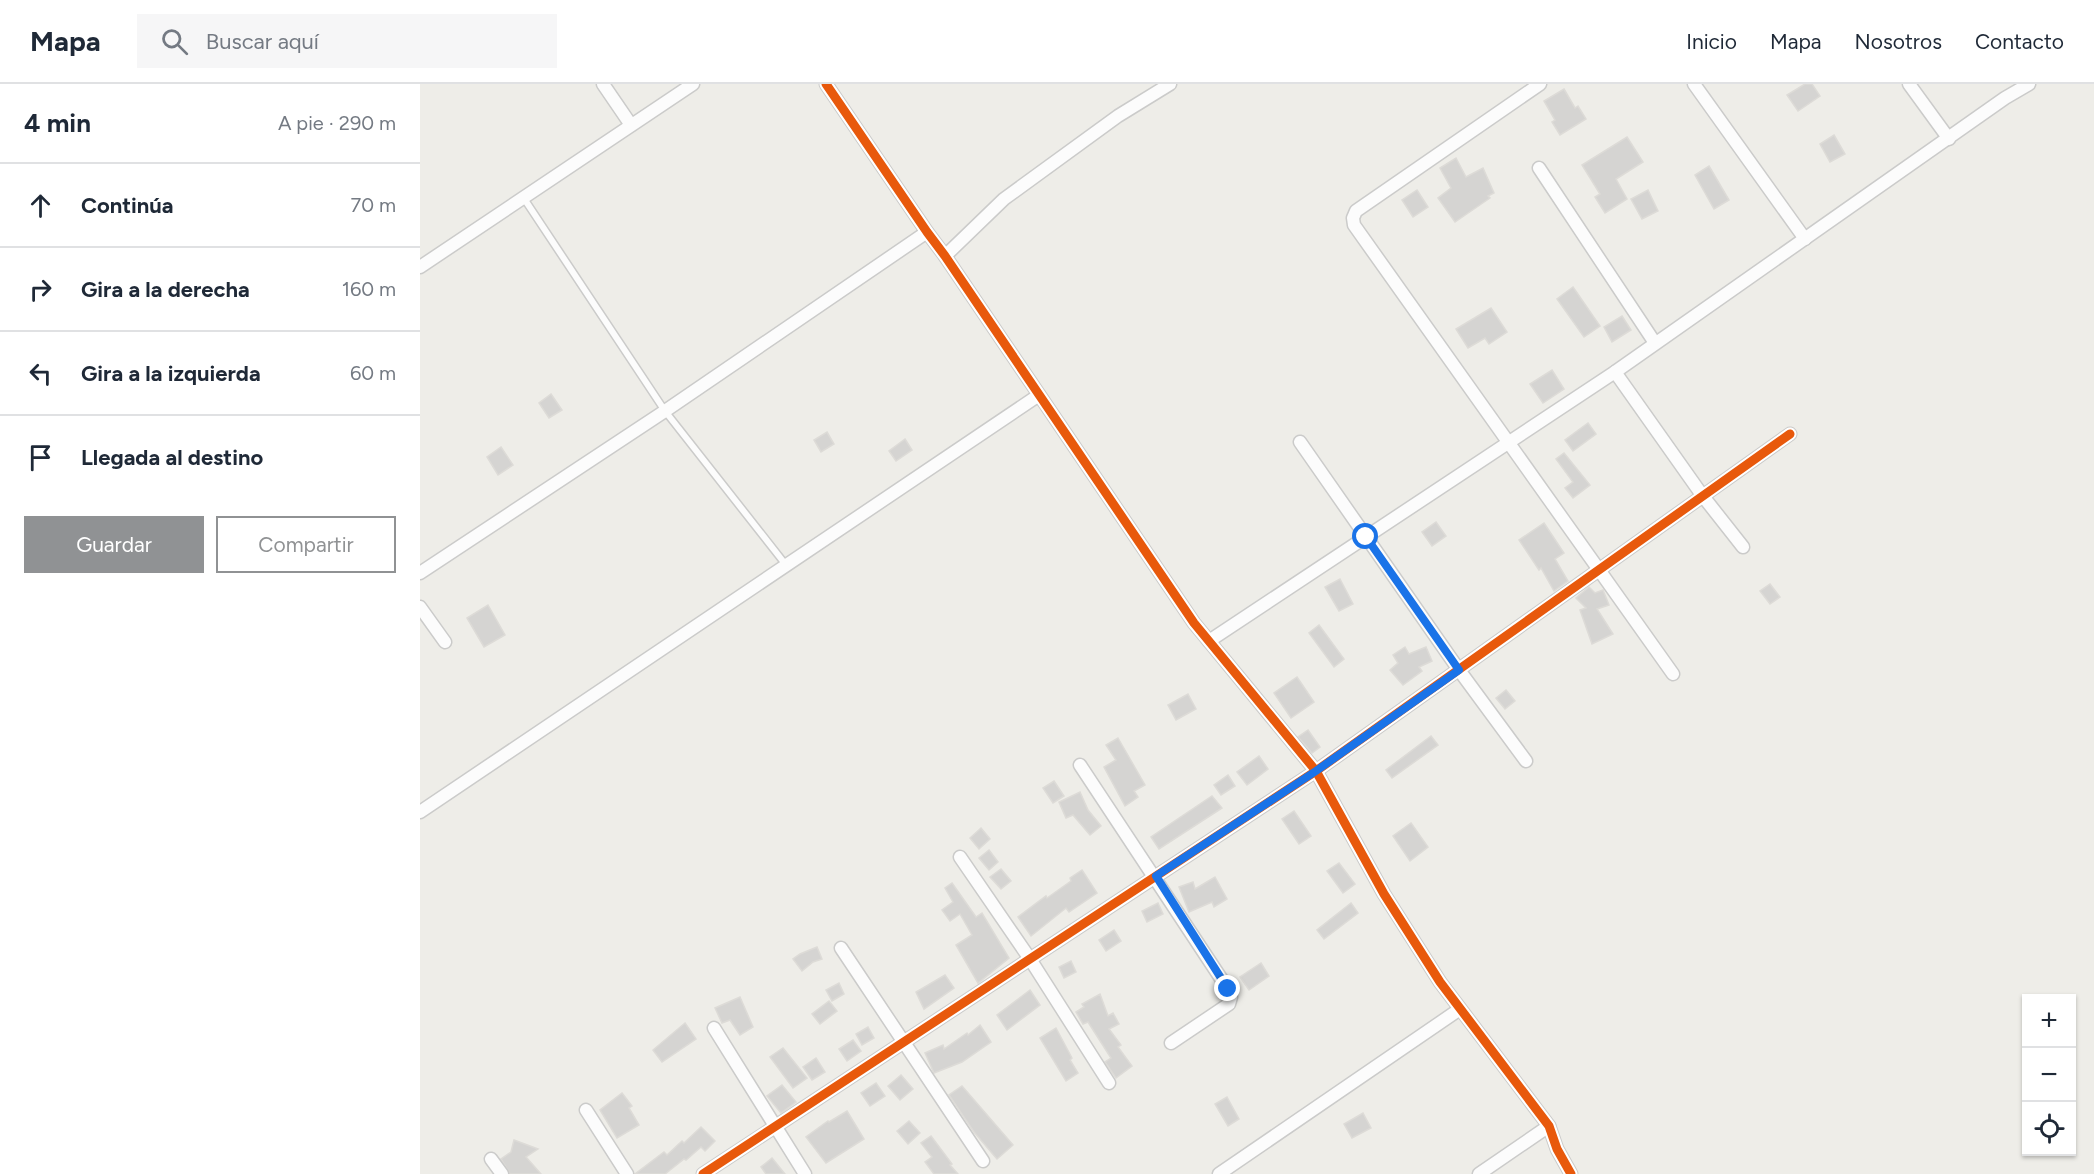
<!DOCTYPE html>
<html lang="es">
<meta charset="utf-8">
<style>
body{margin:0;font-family:Figtree,sans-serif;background:#f6f6f7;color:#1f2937}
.controls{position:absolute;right:18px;bottom:18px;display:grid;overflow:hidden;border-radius:0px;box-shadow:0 2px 4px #0004}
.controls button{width:54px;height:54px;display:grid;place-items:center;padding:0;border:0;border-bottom:2px solid #e0e1e3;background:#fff;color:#1f2937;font:30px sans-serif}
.stop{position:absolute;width:18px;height:18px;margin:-14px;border:4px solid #1a73e8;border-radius:50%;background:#fff}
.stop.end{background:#1a73e8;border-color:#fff;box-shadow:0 2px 6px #0008}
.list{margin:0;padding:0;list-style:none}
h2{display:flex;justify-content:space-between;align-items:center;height:78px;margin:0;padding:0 24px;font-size:26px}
h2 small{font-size:20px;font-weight:400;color:#747a83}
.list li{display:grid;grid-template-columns:39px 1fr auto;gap:18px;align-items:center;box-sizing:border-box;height:84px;padding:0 24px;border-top:2px solid #e0e1e3}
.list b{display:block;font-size:22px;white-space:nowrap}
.list em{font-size:20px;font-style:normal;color:#747a83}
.actions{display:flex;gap:12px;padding:18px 24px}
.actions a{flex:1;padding:14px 0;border:2px solid #909294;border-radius:0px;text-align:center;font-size:21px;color:#909294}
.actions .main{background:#909294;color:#fff}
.icon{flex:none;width:33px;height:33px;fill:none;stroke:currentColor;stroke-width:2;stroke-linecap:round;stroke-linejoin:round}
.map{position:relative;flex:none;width:1674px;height:1090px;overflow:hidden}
header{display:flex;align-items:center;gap:36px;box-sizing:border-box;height:84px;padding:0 30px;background:#fff;border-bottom:2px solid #e0e1e3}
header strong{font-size:28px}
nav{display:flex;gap:33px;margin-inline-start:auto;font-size:21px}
.search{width:420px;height:54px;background:#f6f6f7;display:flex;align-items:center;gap:15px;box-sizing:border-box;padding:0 21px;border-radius:0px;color:#747a83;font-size:22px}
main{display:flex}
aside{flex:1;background:#fff}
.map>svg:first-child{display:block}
.building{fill:#d5d4d2;stroke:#dddbd7;stroke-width:1.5}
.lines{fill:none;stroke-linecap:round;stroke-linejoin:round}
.lane-casing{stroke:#cbcbca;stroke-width:9}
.street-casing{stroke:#cbcbca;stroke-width:15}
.lane{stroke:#fcfcfc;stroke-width:6}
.street{stroke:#fcfcfc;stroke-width:12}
.cycleway-casing{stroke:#fff;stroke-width:13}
.cycleway{stroke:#e8590c;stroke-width:9}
.route{stroke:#1a73e8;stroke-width:8}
</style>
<header>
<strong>Mapa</strong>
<div class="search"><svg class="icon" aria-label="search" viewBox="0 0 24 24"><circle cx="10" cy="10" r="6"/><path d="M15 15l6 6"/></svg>Buscar aquí</div>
<nav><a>Inicio</a><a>Mapa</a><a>Nosotros</a><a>Contacto</a></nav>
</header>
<main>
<aside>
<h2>4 min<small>A pie · 290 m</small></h2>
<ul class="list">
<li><svg class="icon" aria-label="ahead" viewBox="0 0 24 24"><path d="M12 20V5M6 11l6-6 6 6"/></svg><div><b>Continúa</b></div><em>70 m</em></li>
<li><svg class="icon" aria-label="right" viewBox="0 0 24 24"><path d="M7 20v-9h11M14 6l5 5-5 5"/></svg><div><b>Gira a la derecha</b></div><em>160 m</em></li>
<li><svg class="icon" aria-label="left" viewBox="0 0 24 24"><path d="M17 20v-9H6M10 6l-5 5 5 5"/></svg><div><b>Gira a la izquierda</b></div><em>60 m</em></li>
<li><svg class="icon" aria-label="arrive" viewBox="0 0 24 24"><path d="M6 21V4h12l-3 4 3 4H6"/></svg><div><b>Llegada al destino</b></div></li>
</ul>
<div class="actions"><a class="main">Guardar</a><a>Compartir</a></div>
</aside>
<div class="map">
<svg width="1674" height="1090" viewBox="0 0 1674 1090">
<rect width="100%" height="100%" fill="#eeede8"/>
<g class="building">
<path d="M 1385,0 L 1392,0 L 1400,12 L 1378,27 L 1367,11 Z"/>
<path d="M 1144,5 L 1155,24 L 1158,22 L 1166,35 L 1140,51 L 1132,38 L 1135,36 L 1124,17 Z"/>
<path d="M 1414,51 L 1425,70 L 1410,78 L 1400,60 Z"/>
<path d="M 1207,53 L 1223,78 L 1196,95 L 1207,115 L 1185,129 L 1175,113 L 1180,110 L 1162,81 Z"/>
<path d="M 1036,74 L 1046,93 L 1063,84 L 1074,109 L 1068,112 L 1070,114 L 1035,138 L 1018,114 L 1031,104 L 1020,84 Z"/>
<path d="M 1289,82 L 1309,116 L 1294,125 L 1275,91 Z"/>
<path d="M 997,106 L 1008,123 L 993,133 L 982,116 Z"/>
<path d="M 1228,106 L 1238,127 L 1222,135 L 1211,115 Z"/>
<path d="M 1153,203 L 1180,242 L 1164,253 L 1137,215 Z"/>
<path d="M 1071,224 L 1087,248 L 1069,260 L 1065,254 L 1048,264 L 1036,245 Z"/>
<path d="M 1202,232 L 1211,246 L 1192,258 L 1184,243 Z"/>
<path d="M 1132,286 L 1144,305 L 1123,319 L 1110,300 Z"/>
<path d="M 131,310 L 142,326 L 129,334 L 119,319 Z"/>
<path d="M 1168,339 L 1176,350 L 1153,367 L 1145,356 Z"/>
<path d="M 407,348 L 414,360 L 401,368 L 394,356 Z"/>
<path d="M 485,355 L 492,366 L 476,377 L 469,367 Z"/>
<path d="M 81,363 L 93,381 L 78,391 L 67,373 Z"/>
<path d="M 1144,369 L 1170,401 L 1153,414 L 1145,404 L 1153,398 L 1136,375 Z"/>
<path d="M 1016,438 L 1026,452 L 1012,462 L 1002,448 Z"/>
<path d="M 1124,439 L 1144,469 L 1135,475 L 1148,497 L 1134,507 L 1121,484 L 1119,486 L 1099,456 Z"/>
<path d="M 920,495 L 933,520 L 919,527 L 905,503 Z"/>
<path d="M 1350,500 L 1360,513 L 1350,520 L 1340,507 Z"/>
<path d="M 1169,503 L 1175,509 L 1183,506 L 1189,521 L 1177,525 L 1193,550 L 1172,560 L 1160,526 L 1166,524 L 1156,514 Z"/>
<path d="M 68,521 L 85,551 L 64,563 L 47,534 Z"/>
<path d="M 899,541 L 924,575 L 914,583 L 889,549 Z"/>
<path d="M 985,563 L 989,570 L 1006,563 L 1012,577 L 999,583 L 1002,587 L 983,601 L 970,586 L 978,579 L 973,571 Z"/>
<path d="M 877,593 L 894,618 L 871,634 L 854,609 Z"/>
<path d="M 1086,606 L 1095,617 L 1085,625 L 1076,614 Z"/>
<path d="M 768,610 L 776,625 L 756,636 L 748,621 Z"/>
<path d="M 888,646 L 900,663 L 892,669 L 878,653 Z"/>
<path d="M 1011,652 L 1018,661 L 972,694 L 966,686 Z"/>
<path d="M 698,654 L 725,701 L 714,707 L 718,713 L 705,722 L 684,683 L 696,676 L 686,661 Z"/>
<path d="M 839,672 L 848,685 L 827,701 L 817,688 Z"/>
<path d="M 808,691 L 815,702 L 801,711 L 794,701 Z"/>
<path d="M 634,697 L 644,712 L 633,719 L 623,704 Z"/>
<path d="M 660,708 L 668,726 L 681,742 L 670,751 L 653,731 L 646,734 L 639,718 Z"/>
<path d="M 792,712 L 802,724 L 739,765 L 731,753 Z"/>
<path d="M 874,727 L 891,752 L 879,760 L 862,735 Z"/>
<path d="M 991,739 L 1008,763 L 990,777 L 973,752 Z"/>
<path d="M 561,744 L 570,755 L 559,765 L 550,754 Z"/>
<path d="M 569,766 L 578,778 L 569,786 L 559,774 Z"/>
<path d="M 919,779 L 935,800 L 923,809 L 907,787 Z"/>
<path d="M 581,785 L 591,797 L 581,805 L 570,793 Z"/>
<path d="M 662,786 L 677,809 L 649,828 L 646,824 L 611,852 L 598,833 L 626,812 L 627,814 L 651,797 L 650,794 Z"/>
<path d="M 795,793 L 807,815 L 794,823 L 792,818 L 769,828 L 759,803 L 773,798 L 775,805 Z"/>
<path d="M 532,799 L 556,833 L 562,829 L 589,874 L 558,899 L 536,861 L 552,851 L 540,830 L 530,837 L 522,826 L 533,818 L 525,804 Z"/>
<path d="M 738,819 L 743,830 L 727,838 L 722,827 Z"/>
<path d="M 931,819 L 938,829 L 904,855 L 897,846 Z"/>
<path d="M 694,846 L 701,857 L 686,867 L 679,856 Z"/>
<path d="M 397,863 L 402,875 L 393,878 L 382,887 L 373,875 L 380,870 Z"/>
<path d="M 651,877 L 656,888 L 644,894 L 639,883 Z"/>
<path d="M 841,879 L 849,892 L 829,906 L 820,893 Z"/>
<path d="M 525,891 L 534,904 L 504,925 L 496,908 Z"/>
<path d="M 419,899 L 424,910 L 412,917 L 406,906 Z"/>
<path d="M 610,906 L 620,921 L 587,946 L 577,931 Z"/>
<path d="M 680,910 L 688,932 L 693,929 L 699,940 L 689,945 L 701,961 L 698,963 L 712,982 L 696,994 L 685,978 L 691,974 L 668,938 L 663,940 L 656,928 L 664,923 L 662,920 Z"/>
<path d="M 320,913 L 333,943 L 320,951 L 310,936 L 302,939 L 295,924 Z"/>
<path d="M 409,917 L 417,927 L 400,940 L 392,930 Z"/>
<path d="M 265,939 L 276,955 L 242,978 L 233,966 Z"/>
<path d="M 560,941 L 571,958 L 542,978 L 514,989 L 505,969 L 523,961 L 524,965 L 547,949 L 548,951 Z"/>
<path d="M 448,943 L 454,954 L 442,961 L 436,950 Z"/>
<path d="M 636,944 L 652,974 L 650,976 L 658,989 L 646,997 L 620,954 Z"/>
<path d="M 433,956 L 441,967 L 427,977 L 419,965 Z"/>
<path d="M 363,964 L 387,994 L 373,1004 L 350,973 Z"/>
<path d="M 396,974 L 405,988 L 392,996 L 383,983 Z"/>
<path d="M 481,991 L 493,1005 L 480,1016 L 468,1002 Z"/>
<path d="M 456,999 L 465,1012 L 450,1022 L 441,1009 Z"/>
<path d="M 362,1001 L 376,1018 L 361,1029 L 347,1012 Z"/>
<path d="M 542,1002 L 593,1061 L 577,1075 L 554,1048 L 529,1011 Z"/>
<path d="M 202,1009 L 212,1022 L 209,1024 L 219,1041 L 197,1054 L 180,1026 Z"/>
<path d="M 807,1013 L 819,1035 L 808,1042 L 795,1020 Z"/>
<path d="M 427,1027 L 444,1055 L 406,1079 L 386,1053 L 408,1037 L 409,1038 Z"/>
<path d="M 943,1029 L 951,1044 L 932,1054 L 924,1040 Z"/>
<path d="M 489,1037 L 500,1049 L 488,1060 L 477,1047 Z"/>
<path d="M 281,1043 L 295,1057 L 285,1067 L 281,1063 L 266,1076 L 264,1075 L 245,1090 L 215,1090 L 244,1068 L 247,1071 L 262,1057 L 264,1059 Z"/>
<path d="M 511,1052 L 532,1080 L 530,1081 L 538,1090 L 514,1090 L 505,1078 L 512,1073 L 501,1059 Z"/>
<path d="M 94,1056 L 118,1065 L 106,1073 L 121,1090 L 90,1090 L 81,1075 L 91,1068 Z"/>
<path d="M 352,1074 L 365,1090 L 346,1090 L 341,1083 Z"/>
</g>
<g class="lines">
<g class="lane-casing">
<path id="lane" d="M 103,113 L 245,327 L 366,481"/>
</g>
<g class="street-casing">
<g id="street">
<path d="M 183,0 L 211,41"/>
<path d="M 406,0 L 507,148 L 525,172 L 774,539 L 896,687 L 964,810 L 1020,898 L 1129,1042 L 1137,1065 L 1151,1090"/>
<path d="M 1120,0 L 936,127 L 933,134 L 934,141 L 1253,590"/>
<path d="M 1274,0 L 1385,155"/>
<path d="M 1489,0 L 1529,55"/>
<path d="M 1119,84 L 1235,259"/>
<path d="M 525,172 L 584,115 L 698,32 L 750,0"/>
<path d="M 0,183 L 273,0"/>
<path d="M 1195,288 L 1282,411 L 1323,463"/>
<path d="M 880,358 L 1039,586 L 1106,677"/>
<path d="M 0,489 L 245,327 L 507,148"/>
<path d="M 0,523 L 25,558"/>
<path d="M 789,557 L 1195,288 L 1585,14 L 1609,0"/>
<path d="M 660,681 L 808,905 L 811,913 L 809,920 L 751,959"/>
<path d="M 0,728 L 619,311"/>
<path d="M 540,773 L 610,875 L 689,999"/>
<path d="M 421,864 L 563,1077"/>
<path d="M 294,944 L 385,1090"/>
<path d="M 166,1026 L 207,1090"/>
<path d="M 71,1075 L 82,1090"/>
<path d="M 283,1090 L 896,687 L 1370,350"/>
<path d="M 799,1090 L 1040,925"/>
<path d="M 1059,1090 L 1129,1042"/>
</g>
</g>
<use href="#lane" class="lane"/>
<use href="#street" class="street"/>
<g class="cycleway-casing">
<g id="cycleway">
<path d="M 406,0 L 507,148 L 525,172 L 774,539 L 896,687 L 964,810 L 1020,898 L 1129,1042 L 1137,1065 L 1151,1090"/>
<path d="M 283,1090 L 896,687 L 1370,350"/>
</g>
</g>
<use href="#cycleway" class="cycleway"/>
</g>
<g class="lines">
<path class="route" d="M 808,905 L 736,792 L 896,687 L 1039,586 L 946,453"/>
</g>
</svg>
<div class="controls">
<button>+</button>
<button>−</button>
<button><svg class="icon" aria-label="locate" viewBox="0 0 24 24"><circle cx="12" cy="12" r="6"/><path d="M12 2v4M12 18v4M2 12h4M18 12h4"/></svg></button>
</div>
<div class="stop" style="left:946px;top:453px"></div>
<div class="stop end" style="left:808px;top:905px"></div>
</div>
</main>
